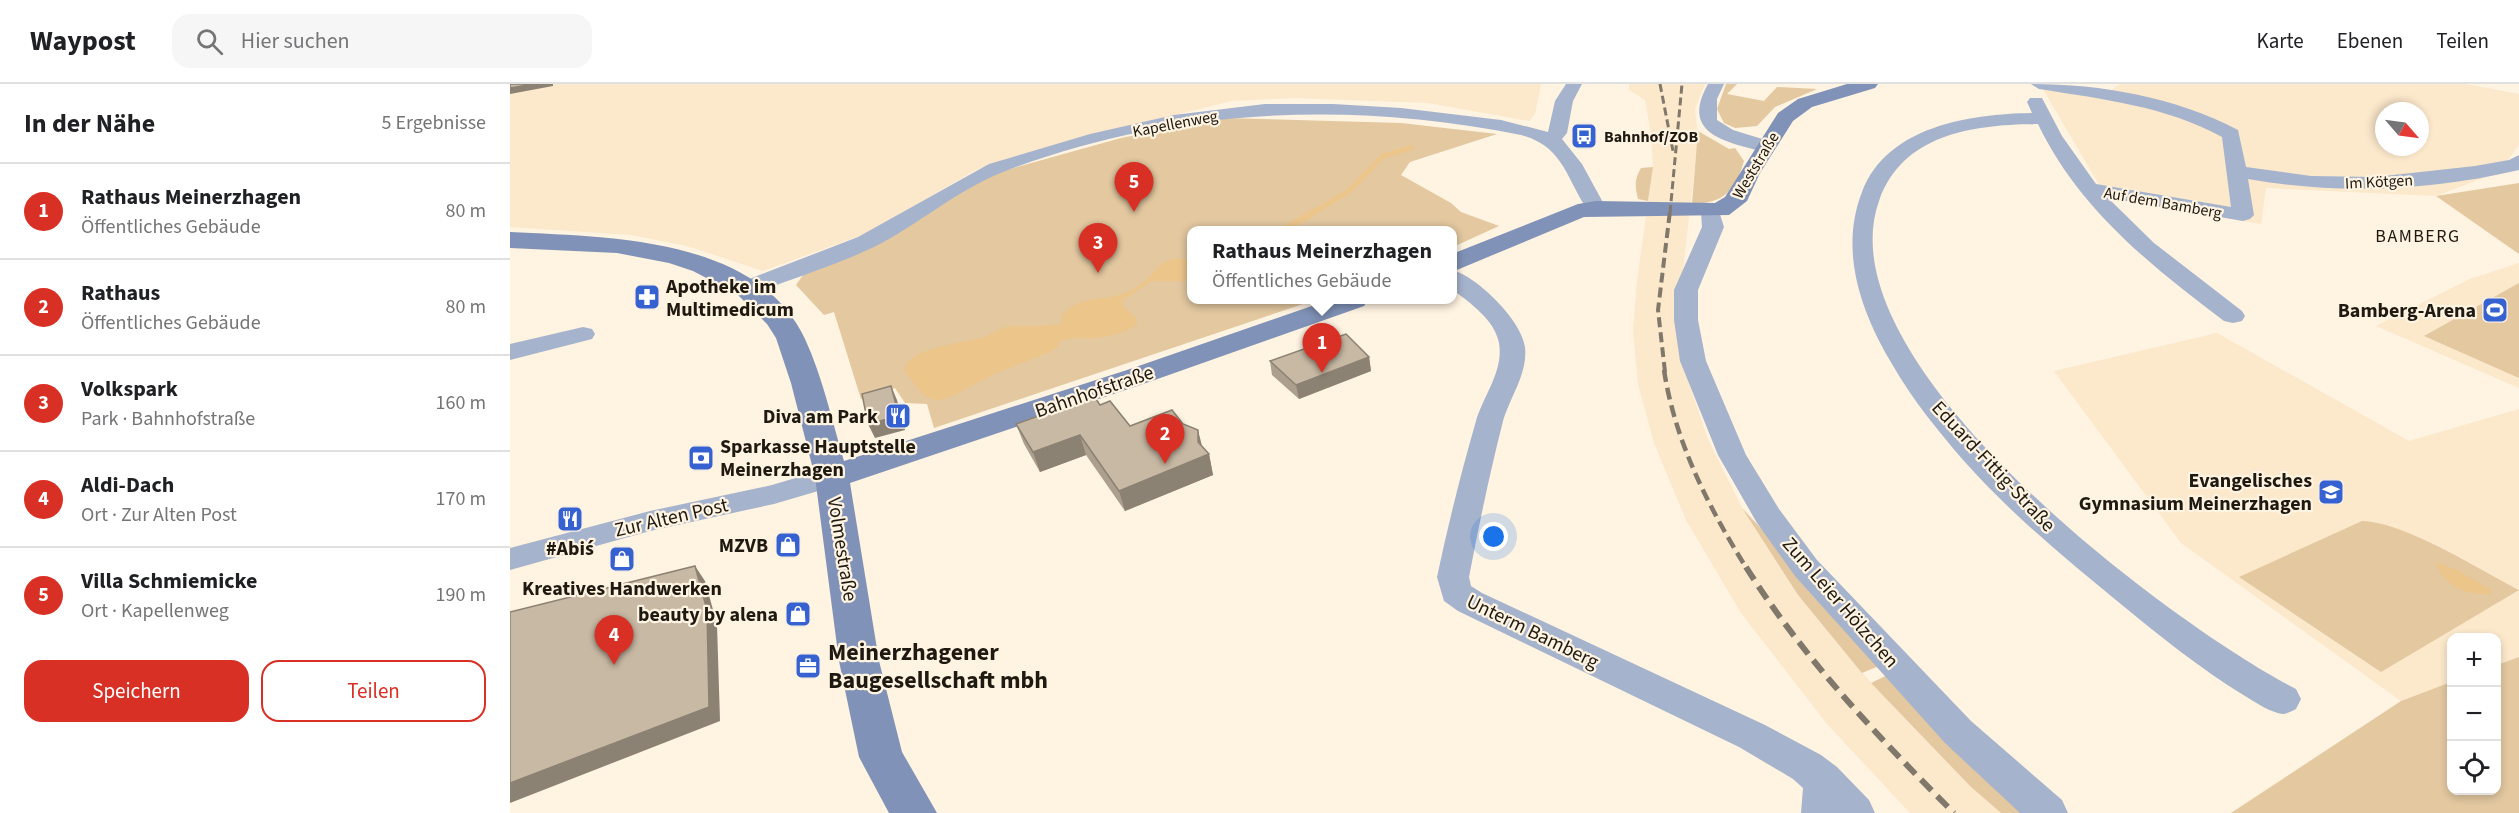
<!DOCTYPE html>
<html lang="de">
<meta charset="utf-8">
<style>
body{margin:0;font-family:"Source Sans 3",sans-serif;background:#f6f6f6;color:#202124}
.controls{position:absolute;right:18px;bottom:18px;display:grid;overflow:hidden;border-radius:12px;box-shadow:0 3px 9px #0003}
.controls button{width:54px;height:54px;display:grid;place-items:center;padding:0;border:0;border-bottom:2px solid #e0e0e0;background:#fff;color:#202124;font:30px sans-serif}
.compass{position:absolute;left:1865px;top:18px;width:54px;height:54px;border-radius:50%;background:#fff;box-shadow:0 3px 9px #0003;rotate:118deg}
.you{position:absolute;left:984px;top:453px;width:21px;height:21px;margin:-15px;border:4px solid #fff;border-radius:50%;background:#1a73e8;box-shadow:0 0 0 9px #1a73e833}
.badge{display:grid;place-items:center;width:39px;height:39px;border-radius:50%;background:#d93025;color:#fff;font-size:20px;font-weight:700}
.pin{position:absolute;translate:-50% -50px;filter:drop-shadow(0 2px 3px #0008)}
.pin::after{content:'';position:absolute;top:32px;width:21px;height:18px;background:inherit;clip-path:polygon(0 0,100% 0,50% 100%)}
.popup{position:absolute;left:677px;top:142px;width:270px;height:78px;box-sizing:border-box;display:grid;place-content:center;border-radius:12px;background:#fff;filter:drop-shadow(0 2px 4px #0005);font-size:20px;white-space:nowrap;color:#757577}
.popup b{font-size:22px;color:#202124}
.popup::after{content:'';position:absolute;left:50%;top:100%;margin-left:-12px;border:12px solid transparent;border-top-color:#fff}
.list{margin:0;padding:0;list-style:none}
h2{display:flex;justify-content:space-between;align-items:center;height:78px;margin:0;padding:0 24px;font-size:26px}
h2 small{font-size:20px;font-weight:400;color:#757577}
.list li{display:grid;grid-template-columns:39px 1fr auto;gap:18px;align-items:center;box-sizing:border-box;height:96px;padding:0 24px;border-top:2px solid #e0e0e0}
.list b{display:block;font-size:22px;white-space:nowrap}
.list p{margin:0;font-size:20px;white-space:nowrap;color:#757577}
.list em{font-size:20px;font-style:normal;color:#757577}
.actions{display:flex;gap:12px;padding:18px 24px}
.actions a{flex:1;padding:14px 0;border:2px solid #d93025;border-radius:18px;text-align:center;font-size:21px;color:#d93025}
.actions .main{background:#d93025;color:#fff}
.icon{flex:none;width:33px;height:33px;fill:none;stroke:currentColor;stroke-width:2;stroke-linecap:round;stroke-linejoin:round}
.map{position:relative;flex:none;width:2009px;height:729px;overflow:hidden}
header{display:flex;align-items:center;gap:36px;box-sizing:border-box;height:84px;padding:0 30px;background:#fff;border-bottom:2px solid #e0e0e0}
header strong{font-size:28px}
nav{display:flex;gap:33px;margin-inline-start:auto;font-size:21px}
.search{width:420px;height:54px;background:#f6f6f6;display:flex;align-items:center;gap:15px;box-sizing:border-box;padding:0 21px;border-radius:18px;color:#757577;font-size:22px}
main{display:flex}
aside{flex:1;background:#fff}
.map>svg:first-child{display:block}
.built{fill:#fce8cb;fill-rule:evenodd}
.green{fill:#e3c8a0}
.water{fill:#ecc58b}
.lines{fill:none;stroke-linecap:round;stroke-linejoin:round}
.stream-far1{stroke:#ecc58b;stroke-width:5}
.stream{stroke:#ecc58b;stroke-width:7}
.street{fill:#a6b3cc;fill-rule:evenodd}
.secondary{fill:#8092b7;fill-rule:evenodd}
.rail-far3{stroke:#80786b;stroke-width:3;stroke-dasharray:8 4;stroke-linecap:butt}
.rail-far2{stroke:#80786b;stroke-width:4;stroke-dasharray:10 5;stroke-linecap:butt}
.rail-far1{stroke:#80786b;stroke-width:4.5;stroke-dasharray:12 6;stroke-linecap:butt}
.rail{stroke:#80786b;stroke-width:6;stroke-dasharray:15 8;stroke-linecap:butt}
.wall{fill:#ac9f8d}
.shaded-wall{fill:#8c8273}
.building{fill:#c8b9a4;stroke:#8c8273;stroke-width:1.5}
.labels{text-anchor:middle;stroke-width:4.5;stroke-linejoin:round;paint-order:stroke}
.far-street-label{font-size:16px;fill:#1e1911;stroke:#fff3e1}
.far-poi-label{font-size:16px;font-weight:bold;fill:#1e1911;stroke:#fff3e1;text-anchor:start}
.far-quarter-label{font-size:18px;letter-spacing:1.5px;fill:#1e1911;stroke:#fff3e1}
.poi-label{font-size:20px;font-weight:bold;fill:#1e1911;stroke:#fff3e1;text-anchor:end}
.street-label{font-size:20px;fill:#1e1911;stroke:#fff3e1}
.near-poi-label{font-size:24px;font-weight:bold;fill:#1e1911;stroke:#fff3e1;text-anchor:start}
</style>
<header>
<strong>Waypost</strong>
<div class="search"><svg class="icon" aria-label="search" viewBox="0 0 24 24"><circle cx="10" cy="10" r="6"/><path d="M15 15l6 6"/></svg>Hier suchen</div>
<nav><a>Karte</a><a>Ebenen</a><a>Teilen</a></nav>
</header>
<main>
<aside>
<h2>In der Nähe<small>5 Ergebnisse</small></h2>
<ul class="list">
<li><span class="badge">1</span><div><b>Rathaus Meinerzhagen</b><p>Öffentliches Gebäude</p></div><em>80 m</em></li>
<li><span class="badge">2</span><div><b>Rathaus</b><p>Öffentliches Gebäude</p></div><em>80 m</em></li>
<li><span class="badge">3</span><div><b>Volkspark</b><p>Park · Bahnhofstraße</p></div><em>160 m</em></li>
<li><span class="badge">4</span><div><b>Aldi-Dach</b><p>Ort · Zur Alten Post</p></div><em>170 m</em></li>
<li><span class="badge">5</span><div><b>Villa Schmiemicke</b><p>Ort · Kapellenweg</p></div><em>190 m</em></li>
</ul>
<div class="actions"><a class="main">Speichern</a><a>Teilen</a></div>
</aside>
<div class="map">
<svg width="2009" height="729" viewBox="0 0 2009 729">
<rect width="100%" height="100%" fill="#fff3e1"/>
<g class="built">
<path d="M 0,0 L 1031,0 L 1025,30 L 1019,37 L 918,19 L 783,14 L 722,17 L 556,58 L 466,86 L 355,150 L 253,187 L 177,162 L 121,151 L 0,143 Z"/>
<path d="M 1119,0 L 1195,0 L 1185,25 L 1188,54 L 1171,204 L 1179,300 L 1198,355 L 1232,424 L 1288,511 L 1361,599 L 1461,703 L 1491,729 L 1400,729 L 1317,640 L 1231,529 L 1176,436 L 1144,359 L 1128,300 L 1123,247 L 1127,197 L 1143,83 L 1141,50 L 1135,16 L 1119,6 Z"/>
<path d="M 1610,0 L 1956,0 L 2009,10 L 2009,61 L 1989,88 L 1926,112 L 1756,104 L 1751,140 L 1595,111 L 1533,5 L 1591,14 ZM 1874,27 L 1910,27 L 1910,63 L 1874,63 Z"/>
<path d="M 2009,179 L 2009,304 L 1866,242 L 1960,195 Z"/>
<path d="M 1707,249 L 1899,357 L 2009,325 L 2009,573 L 1987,581 L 1986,554 L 1942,554 L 1941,598 L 1891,617 L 1671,459 L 1544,287 Z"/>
</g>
<g class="green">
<path d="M 1216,0 L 1227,0 L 1217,10 L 1254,17 L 1267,3 L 1307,5 L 1265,23 L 1247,42 L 1225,44 L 1214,39 L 1207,25 Z"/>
<path d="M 714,34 L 891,39 L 987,50 L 900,78 L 891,91 L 941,119 L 951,128 L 989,142 L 943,163 L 942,146 L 682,146 L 682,216 L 805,216 L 424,344 L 417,320 L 395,319 L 385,304 L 351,315 L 324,228 L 314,231 L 286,201 L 293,191 L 435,118 L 482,90 L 611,54 Z"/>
<path d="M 1188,47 L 1219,65 L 1225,64 L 1234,77 C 1225,108 1213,119 1182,120 Z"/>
<path d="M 1143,83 L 1138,117 L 1128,115 C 1125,102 1124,96 1131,84 Z"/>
<path d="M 2009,99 L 2009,170 L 1926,112 Z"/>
<path d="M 2009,199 L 2009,294 L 1914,252 Z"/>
<path d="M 1232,424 L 1376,579 L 1352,589 L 1288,511 Z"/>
<path d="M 1852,437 C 1895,438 1968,485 2009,506 L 1871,588 L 1729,493 Z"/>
<path d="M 2009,573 L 2009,729 L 1721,729 L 1891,617 L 1941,598 L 1942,706 L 1986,706 L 1987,581 Z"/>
<path d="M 1384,588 L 1529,729 L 1491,729 L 1461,703 L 1361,599 Z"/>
</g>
<g class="water">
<path d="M 681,174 L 681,197 L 641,197 L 612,217 L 614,223 L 626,234 L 627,241 C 614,249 600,253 585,254 C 570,256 562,251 548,259 L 548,263 L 540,268 L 484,290 L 443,312 L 428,317 L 414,312 L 394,287 C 397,264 451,259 471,254 C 481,251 490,243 501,242 C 518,240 536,244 552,239 L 552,231 C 567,214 584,216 605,212 C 624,208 639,195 651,180 L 662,175 Z"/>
<path d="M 1925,478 L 1947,486 L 1980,505 L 1981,510 C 1957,512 1934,502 1925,478 Z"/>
</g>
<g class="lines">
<path class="stream-far1" d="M 803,129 L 839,107 L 873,72 L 901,64"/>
<path class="stream" d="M 774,146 L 805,127"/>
<g class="street">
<path d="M 1056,0 L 1072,0 L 1063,17 L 1057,49 L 1052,55 L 1072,80 L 1096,124 L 1093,128 L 1079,128 C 1056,96 1055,63 1011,51 C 840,16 657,24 493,88 C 447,106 408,141 364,163 C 326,181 284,194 245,209 L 229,209 L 225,204 L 229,199 L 348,153 L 479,80 L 580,50 L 664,31 L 755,20 L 823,20 L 891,24 L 991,36 L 1038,48 L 1045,17 Z"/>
<path d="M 1198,0 L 1214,0 L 1207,15 L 1207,36 L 1223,46 L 1262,58 L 1264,62 L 1262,66 L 1255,68 C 1215,58 1170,50 1198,0 Z"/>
<path d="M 1521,0 C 1591,0 1665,13 1728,46 L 1736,83 L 1801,92 L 1865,93 L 1965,82 L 1999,76 L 2009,71 L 2009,86 C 1920,107 1827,111 1738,95 L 1744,131 L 1740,135 L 1733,137 L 1598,114 L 1644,159 L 1732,227 L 1735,232 L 1732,237 L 1723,239 L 1714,237 C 1641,182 1568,124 1528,40 C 1464,41 1393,49 1369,117 C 1311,280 1662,541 1786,605 L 1791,615 L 1786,625 C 1782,627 1776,630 1773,630 C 1761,629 1745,618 1735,612 C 1691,585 1651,553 1612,521 C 1557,476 1501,430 1454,377 C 1428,347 1402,315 1382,280 C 1351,228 1329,167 1352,108 C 1377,42 1460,30 1522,29 L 1517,18 L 1520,14 L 1532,14 L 1552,52 L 1586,100 L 1721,123 L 1712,53 C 1656,22 1591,15 1529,5 Z"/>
<path d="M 1201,122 L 1208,124 L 1214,143 L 1188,206 L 1188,236 L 1196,277 L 1236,371 L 1269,425 L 1307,476 L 1461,637 L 1552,716 L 1558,729 L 1510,729 L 1435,659 L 1285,492 L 1247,439 L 1208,371 L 1170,277 L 1164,236 L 1164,206 L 1192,143 L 1191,128 L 1194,124 Z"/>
<path d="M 942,186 C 967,192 1012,237 1015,263 C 1018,289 1000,313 993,337 C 980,388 969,441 959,493 L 961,502 L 972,509 L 1255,641 L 1311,671 L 1327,683 L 1359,716 L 1365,729 L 1291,729 L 1293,704 L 1283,695 L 1229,663 L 948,527 L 934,517 L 927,493 C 938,441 951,389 966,337 C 973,312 994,287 989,259 C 985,236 960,219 942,205 Z"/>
<path d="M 73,243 L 82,245 L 85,250 L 82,255 L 0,276 L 0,260 Z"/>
<path d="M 322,383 L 332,386 L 337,393 L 332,400 L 264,420 L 140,447 L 0,486 L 0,464 L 140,427 L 262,401 Z"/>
</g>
<g class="secondary">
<path d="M 1337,0 L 1368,0 L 1365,4 L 1302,23 L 1283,37 L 1250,89 L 1237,117 L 1219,131 L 1074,133 L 942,188 L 942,170 L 1068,120 L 1086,117 L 1205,119 L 1215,113 L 1268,29 L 1288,15 Z"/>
<path d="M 0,148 C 96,153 247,152 295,255 C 313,294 322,337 334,377 L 617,286 L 819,216 L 858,216 L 854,222 L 639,298 L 340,399 L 369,577 L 392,668 L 427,729 L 379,729 L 349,673 L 329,577 L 305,393 L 281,299 L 266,254 L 257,240 L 227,210 L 183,187 L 159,179 L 107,169 L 0,164 Z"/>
</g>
<g class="rail-far3">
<path d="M 1150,0 L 1163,67"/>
<path d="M 1160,129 L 1172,0"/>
</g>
<path class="rail-far2" d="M 1155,288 L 1148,226 L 1160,127"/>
<path class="rail-far1" d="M 1154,286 C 1165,358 1199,424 1237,485"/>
<path class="rail" d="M 1236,483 C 1294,575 1368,653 1444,729"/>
</g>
<g class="wall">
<path d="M 859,273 L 861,287 L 789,315 L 762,291 L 760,277 Z"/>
<path d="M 590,321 L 620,342 L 692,362 L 699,370 L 703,391 L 615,427 L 576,371 L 530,388 L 514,360 L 506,340 Z"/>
</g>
<g class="shaded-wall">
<path d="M 23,0 L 43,0 L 43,2 L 0,10 L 0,4 Z"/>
<path d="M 859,273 L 861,287 L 789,315 L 786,301 Z"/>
<path d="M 381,302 L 387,316 L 395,346 L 365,354 L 358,340 Z"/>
<path d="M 688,346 L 693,366 L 699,370 L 703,391 L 615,427 L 609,407 L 688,358 Z"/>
<path d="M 570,351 L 576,371 L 530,388 L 523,368 Z"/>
<path d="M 185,482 L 195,497 L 207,540 L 210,637 L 0,719 L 0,699 Z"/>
</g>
<g class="building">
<path d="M 0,0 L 23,0 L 0,4 Z"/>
<path d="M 836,250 L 859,273 L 786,301 L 760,277 Z"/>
<path d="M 381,302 L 389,332 L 358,340 L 352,310 Z"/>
<path d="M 584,312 L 590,321 L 600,317 L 620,342 L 662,326 L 673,340 L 688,346 L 688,358 L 699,370 L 609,407 L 570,351 L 523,368 L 506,340 Z"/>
<path d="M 185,482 L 197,526 L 199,623 L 0,699 L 0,528 Z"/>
</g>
<defs>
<g id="bus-square" transform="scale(1.35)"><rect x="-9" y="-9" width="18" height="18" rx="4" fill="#3561d1" stroke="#fff3e1"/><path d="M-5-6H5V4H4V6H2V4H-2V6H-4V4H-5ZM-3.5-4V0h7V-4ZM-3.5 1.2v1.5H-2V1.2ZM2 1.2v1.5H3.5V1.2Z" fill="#fff"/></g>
<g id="pharmacy-square" transform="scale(1.35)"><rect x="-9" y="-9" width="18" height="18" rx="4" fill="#3561d1" stroke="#fff3e1"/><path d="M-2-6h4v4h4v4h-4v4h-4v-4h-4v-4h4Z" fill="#fff"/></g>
<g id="stadium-square" transform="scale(1.35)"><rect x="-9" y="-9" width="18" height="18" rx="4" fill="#3561d1" stroke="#fff3e1"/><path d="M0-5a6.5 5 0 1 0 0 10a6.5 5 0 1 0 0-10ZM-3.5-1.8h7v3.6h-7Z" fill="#fff"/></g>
<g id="restaurant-square" transform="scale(1.35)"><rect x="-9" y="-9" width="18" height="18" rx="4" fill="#3561d1" stroke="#fff3e1"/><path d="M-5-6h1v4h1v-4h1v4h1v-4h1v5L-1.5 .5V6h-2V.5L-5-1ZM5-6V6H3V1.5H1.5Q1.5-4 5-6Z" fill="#fff"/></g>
<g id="bank-square" transform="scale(1.35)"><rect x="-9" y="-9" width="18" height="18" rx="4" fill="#3561d1" stroke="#fff3e1"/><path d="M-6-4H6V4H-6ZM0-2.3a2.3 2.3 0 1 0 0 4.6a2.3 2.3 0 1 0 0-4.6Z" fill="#fff"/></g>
<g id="school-square" transform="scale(1.35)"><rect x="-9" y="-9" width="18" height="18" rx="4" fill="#3561d1" stroke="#fff3e1"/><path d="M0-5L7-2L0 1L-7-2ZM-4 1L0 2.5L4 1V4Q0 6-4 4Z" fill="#fff"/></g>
<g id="shop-square" transform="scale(1.35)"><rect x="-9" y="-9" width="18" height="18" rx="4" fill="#3561d1" stroke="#fff3e1"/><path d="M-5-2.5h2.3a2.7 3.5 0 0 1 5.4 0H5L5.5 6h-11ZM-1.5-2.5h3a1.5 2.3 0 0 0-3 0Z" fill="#fff"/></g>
<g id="office-square" transform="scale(1.35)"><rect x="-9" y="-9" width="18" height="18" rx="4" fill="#3561d1" stroke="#fff3e1"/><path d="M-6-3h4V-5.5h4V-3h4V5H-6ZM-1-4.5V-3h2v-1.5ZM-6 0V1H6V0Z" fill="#fff"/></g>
</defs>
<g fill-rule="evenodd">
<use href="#bus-square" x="1074" y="52"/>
<use href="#pharmacy-square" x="137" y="213"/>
<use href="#stadium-square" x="1985" y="226"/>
<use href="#restaurant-square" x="388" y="332"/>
<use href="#bank-square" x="191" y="374"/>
<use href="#school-square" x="1821" y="408"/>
<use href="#restaurant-square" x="60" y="435"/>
<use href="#shop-square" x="278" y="461"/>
<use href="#shop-square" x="112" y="475"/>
<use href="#shop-square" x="288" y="530"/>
<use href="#office-square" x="298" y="582"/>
</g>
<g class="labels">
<g class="far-street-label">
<text transform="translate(665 39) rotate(-11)" y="6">Kapellenweg</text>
<text transform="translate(1245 81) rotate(-59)" y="6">Weststraße</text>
<text transform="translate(1869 97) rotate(-3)" y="6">Im Kötgen</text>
<text transform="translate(1653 118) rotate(10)" y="6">Auf dem Bamberg</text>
</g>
<g class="far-poi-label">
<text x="1094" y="58">Bahnhof/ZOB</text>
</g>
<g class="far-quarter-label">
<text x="1908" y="158">BAMBERG</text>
</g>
<g class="poi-label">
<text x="156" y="209" text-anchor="start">Apotheke im<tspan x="156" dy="23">Multimedicum</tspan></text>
<text x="1966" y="233">Bamberg-Arena</text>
<text x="368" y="339">Diva am Park</text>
<text x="210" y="369" text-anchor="start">Sparkasse Hauptstelle<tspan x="210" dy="23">Meinerzhagen</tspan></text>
<text x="1802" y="403">Evangelisches<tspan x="1802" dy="23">Gymnasium Meinerzhagen</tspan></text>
<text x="258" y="468">MZVB</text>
<text x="60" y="471" text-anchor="middle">#Abiś</text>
<text x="112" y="511" text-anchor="middle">Kreatives Handwerken</text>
<text x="268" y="537">beauty by alena</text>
</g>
<g class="street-label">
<text transform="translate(584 307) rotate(-19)" y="7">Bahnhofstraße</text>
<text transform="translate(1484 382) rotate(47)" y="7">Eduard-Fittig-Straße</text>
<text transform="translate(161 433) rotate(-13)" y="7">Zur Alten Post</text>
<text transform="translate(333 465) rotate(81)" y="7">Volmestraße</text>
<text transform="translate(1331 518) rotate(49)" y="7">Zum Leier Hölzchen</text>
<text transform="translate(1023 547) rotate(26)" y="7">Unterm Bamberg</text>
</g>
<g class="near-poi-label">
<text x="318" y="576">Meinerzhagener<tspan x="318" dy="28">Baugesellschaft mbh</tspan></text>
</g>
</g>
</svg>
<div class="controls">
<button>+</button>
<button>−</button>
<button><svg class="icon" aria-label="locate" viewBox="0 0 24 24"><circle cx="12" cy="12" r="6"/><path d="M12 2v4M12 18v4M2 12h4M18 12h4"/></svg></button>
</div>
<svg class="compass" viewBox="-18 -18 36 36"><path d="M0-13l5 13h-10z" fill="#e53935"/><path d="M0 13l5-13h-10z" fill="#757577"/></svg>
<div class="you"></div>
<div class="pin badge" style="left:812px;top:289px">1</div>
<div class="popup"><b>Rathaus Meinerzhagen</b>Öffentliches Gebäude</div>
<div class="pin badge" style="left:655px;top:380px">2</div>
<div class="pin badge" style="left:588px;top:189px">3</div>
<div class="pin badge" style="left:104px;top:581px">4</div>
<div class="pin badge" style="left:624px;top:128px">5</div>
</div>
</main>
